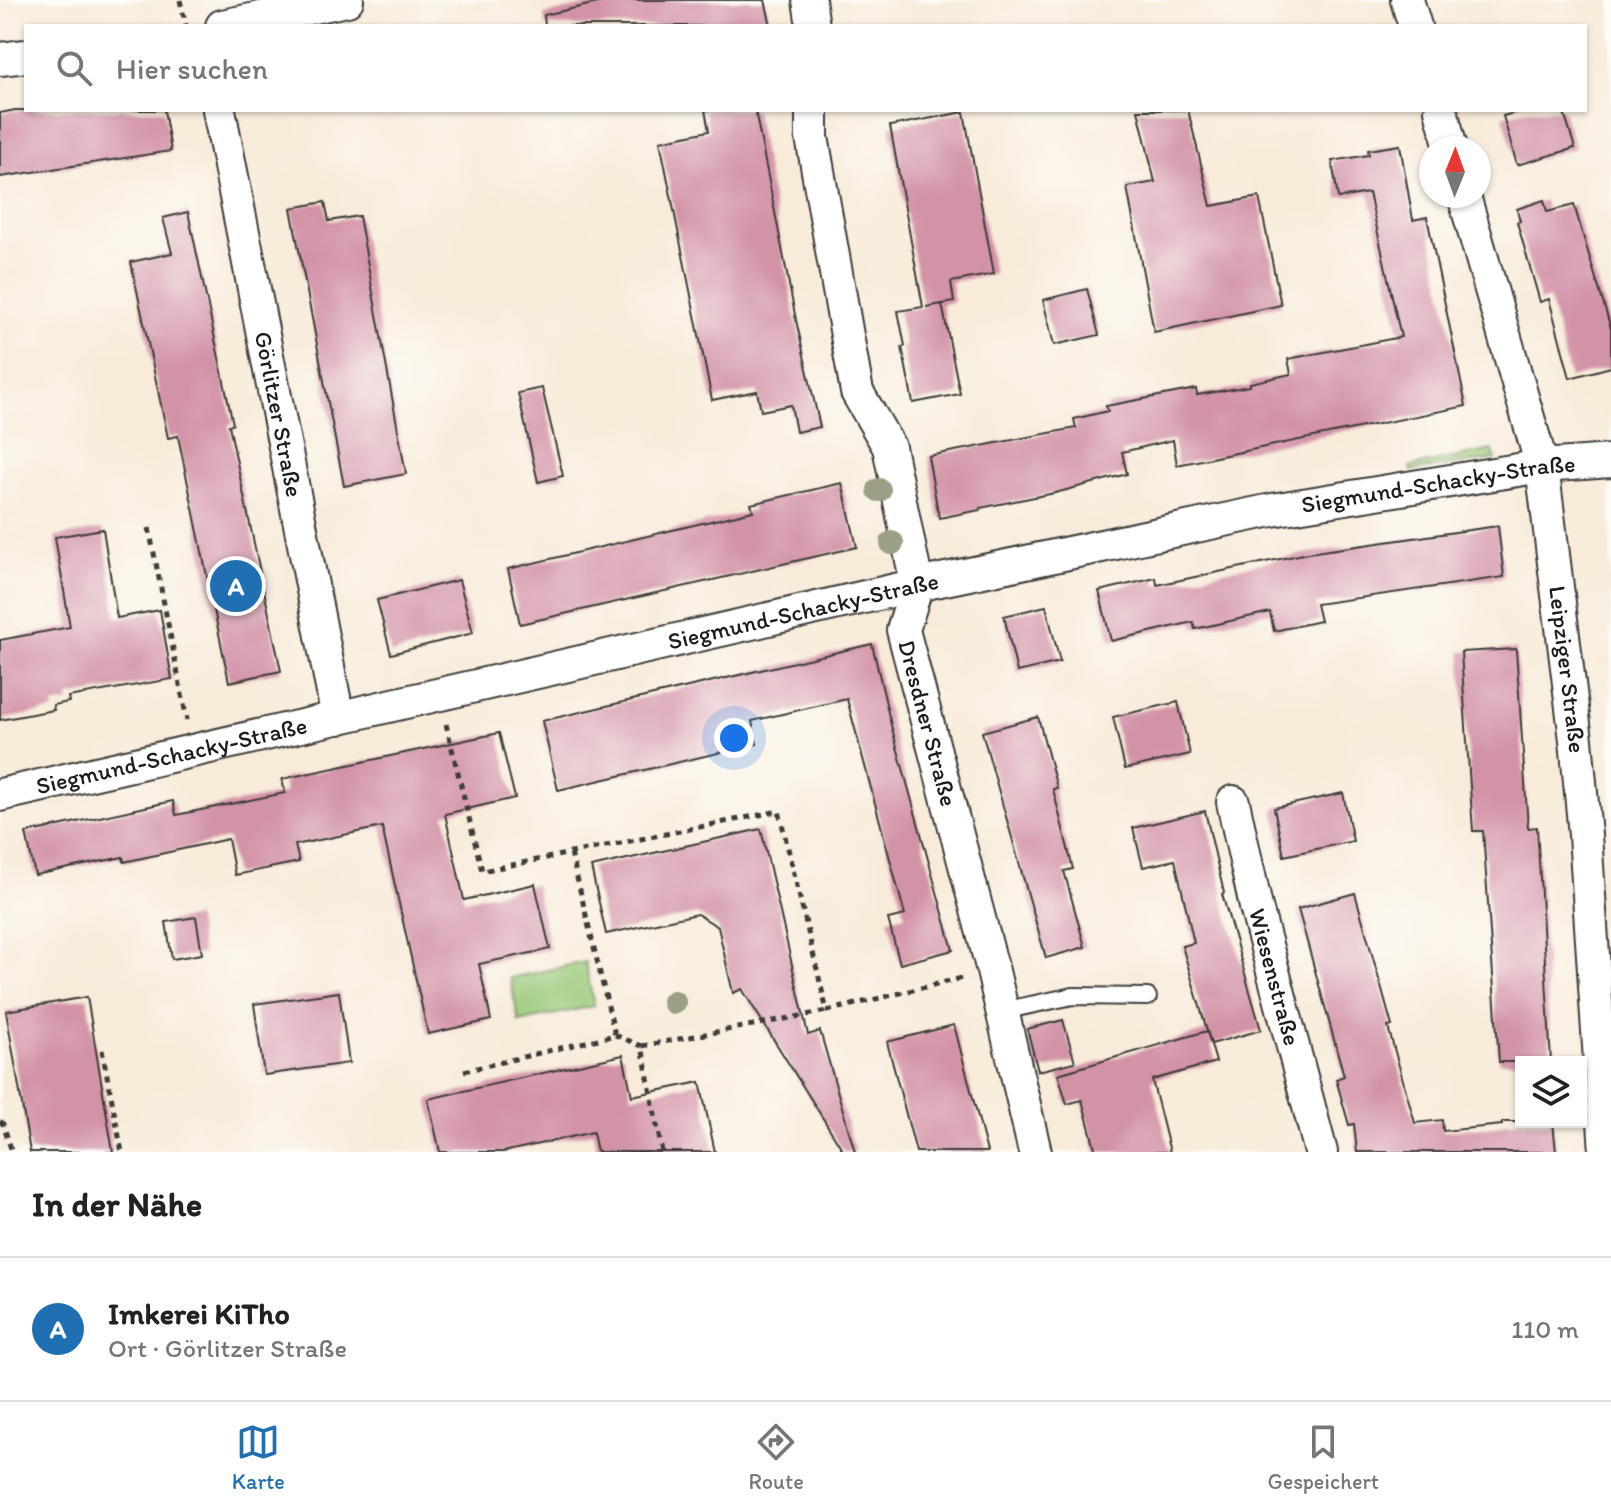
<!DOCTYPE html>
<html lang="de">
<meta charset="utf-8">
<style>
body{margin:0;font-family:Itim,sans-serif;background:#f6f6f6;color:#222}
.controls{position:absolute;right:24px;bottom:24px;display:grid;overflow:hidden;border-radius:0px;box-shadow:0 2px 6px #0004}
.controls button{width:72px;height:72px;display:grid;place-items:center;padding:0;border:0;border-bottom:2px solid #e0e0e0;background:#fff;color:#222;font:40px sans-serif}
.compass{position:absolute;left:1419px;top:136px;width:72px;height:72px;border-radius:50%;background:#fff;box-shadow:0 2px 6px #0004;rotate:1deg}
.you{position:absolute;left:734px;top:738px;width:28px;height:28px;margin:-20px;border:6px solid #fff;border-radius:50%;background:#1a73e8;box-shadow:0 0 0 12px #1a73e833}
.badge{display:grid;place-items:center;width:52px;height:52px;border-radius:50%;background:#1f6fb2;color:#fff;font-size:26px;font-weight:700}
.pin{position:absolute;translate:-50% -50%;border:4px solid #fff;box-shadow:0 2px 8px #0006}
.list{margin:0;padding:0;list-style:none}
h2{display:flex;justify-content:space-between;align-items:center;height:104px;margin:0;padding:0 32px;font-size:34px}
h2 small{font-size:26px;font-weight:400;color:#767676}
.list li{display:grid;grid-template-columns:52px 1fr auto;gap:24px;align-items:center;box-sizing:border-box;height:144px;padding:0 32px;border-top:2px solid #e0e0e0}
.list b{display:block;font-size:30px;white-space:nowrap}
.list p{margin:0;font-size:26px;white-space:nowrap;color:#767676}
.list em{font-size:26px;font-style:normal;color:#767676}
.icon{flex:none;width:44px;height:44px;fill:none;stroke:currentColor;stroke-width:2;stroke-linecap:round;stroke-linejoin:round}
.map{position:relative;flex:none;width:1611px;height:1152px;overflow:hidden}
.search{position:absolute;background:#fff;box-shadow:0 2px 6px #0004;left:24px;right:24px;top:24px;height:88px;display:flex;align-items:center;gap:20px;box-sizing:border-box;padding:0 28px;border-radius:0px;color:#767676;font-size:30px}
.sheet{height:248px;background:#fff}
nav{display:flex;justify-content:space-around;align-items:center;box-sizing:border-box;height:112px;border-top:2px solid #e0e0e0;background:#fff;font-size:22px;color:#767676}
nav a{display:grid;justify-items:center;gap:4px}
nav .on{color:#1f6fb2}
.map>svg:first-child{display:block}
.green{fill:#98c776;stroke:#5a7249;stroke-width:2}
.building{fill:#d393a7}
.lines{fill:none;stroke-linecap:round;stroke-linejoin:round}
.lane-casing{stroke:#3d3b38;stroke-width:20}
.street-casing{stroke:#3d3b38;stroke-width:36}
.path{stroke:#3d3b38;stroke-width:5;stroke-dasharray:6 6;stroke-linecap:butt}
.lane{stroke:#fff;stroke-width:16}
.street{stroke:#fff;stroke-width:32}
.tree{fill:#9a9f85}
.labels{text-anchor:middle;stroke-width:8;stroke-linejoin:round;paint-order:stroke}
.street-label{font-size:24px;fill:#1c1c1c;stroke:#fdfcf7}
</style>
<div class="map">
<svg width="1611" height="1152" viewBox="0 0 1611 1152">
<rect width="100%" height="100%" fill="#fdfcf7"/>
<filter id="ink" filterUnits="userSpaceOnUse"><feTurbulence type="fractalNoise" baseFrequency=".0125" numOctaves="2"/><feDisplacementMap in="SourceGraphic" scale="16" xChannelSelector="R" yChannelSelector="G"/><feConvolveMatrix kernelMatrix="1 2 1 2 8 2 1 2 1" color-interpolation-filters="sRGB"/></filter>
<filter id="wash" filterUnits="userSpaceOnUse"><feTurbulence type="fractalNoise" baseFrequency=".006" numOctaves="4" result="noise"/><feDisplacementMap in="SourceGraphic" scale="32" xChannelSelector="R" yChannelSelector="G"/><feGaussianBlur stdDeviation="1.8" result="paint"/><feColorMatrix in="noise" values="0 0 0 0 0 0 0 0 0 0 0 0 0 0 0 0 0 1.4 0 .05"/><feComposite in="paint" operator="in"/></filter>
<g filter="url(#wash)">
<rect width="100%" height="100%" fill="#f8ebd9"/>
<g class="green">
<path d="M 1492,450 L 1496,459 L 1411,471 L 1410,467 Z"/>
<path d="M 585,962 L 594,1006 L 519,1022 L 510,978 Z"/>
</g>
<g id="blocks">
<g class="building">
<path d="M 611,0 L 765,0 L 771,26 L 545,26 L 544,15 Z"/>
<path d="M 15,110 L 164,110 L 171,151 L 0,177 L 0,113 Z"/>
<path d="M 705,110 L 755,110 L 796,320 L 820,427 L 796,432 L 791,405 L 761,411 L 757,391 L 712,400 L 660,141 L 709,131 Z"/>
<path d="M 1138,110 L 1188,110 L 1211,206 L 1259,197 L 1281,305 L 1154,332 L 1127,187 L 1155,182 Z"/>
<path d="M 1525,110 L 1563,110 L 1575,148 L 1517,165 L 1503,116 Z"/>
<path d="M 964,112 L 994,274 L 951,282 L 954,302 L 926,307 L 942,304 L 960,394 L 913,403 L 902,347 L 905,346 L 898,311 L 923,307 L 890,126 Z"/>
<path d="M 1400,145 L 1413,220 L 1427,217 L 1466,406 L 1177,465 L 1173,440 L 1122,452 L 1127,474 L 1055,493 L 980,508 L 980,510 L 939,518 L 928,456 L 1076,428 L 1074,419 L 1108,411 L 1106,406 L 1196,389 L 1197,395 L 1250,386 L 1250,383 L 1291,374 L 1288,359 L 1401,337 L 1369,193 L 1338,198 L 1332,161 L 1369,155 L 1368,150 Z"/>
<path d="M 1544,200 L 1547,212 L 1574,205 L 1611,329 L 1611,367 L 1570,378 L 1549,299 L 1540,302 L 1517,222 L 1520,221 L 1517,209 Z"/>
<path d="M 325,202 L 329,221 L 359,216 L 406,474 L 344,486 L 291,208 Z"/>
<path d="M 188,212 L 233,424 L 229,425 L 281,671 L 229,682 L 178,436 L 168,438 L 131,262 L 172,253 L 163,218 Z"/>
<path d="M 1087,289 L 1099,335 L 1054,345 L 1043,300 Z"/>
<path d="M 542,388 L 563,476 L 538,482 L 518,393 Z"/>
<path d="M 842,483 L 857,547 L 520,624 L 508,569 L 753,511 L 751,504 Z"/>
<path d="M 1498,526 L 1504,577 L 1316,604 L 1320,621 L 1274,631 L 1270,612 L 1195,629 L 1193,622 L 1111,641 L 1099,591 L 1156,578 L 1157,585 L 1308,553 Z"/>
<path d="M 103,529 L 117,618 L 160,610 L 172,679 L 68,697 L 69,702 L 53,705 L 54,710 L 0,720 L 0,640 L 70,627 L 55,537 Z"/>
<path d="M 459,580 L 473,633 L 391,654 L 377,600 Z"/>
<path d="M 1046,606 L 1060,662 L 1017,672 L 1004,616 Z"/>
<path d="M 872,644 L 891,725 L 953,950 L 900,964 L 888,919 L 905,915 L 847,699 L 752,721 L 757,744 L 558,790 L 542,721 Z"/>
<path d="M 1516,649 L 1528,828 L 1537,827 L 1551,1062 L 1499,1062 L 1483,831 L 1473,831 L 1461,652 Z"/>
<path d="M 1178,702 L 1190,754 L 1125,769 L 1113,717 Z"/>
<path d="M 1038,717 L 1057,788 L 1053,789 L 1073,869 L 1064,871 L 1085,947 L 1046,958 L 982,732 Z"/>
<path d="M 499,733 L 515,798 L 445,814 L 464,900 L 535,884 L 550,949 L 479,964 L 491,1020 L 428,1034 L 382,827 L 295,845 L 299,862 L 235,875 L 228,839 L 124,862 L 123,857 L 35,875 L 26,833 L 173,801 L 176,815 L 285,793 L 282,779 Z"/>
<path d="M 1343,793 L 1353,841 L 1284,856 L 1274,808 Z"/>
<path d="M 1205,811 L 1224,893 L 1222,894 L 1261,1030 L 1211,1044 L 1182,946 L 1194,943 L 1175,860 L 1143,867 L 1133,828 Z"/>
<path d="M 761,829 L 808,1035 L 820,1031 L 855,1152 L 844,1152 L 742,989 L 733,993 L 718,927 L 697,914 L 606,934 L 591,867 Z"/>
<path d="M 1355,893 L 1392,1026 L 1388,1027 L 1415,1123 L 1442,1120 L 1443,1131 L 1502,1125 L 1502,1122 L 1553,1122 L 1556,1152 L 1357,1152 L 1354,1124 L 1349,1125 L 1336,1079 L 1344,1076 L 1298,909 Z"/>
<path d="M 196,917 L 202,954 L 172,959 L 166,922 Z"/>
<path d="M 339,992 L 349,1063 L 264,1075 L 254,1004 Z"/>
<path d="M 87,997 L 113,1152 L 30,1152 L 6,1011 Z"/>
<path d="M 1063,1020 L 1075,1062 L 1038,1071 L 1027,1029 Z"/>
<path d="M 954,1025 L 987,1152 L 916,1152 L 887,1042 Z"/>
<path d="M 1207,1031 L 1216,1062 L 1152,1080 L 1170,1152 L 1096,1152 L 1082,1100 L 1067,1104 L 1058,1074 Z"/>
<path d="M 623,1055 L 632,1096 L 700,1082 L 715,1152 L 597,1152 L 593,1132 L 503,1152 L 440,1152 L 428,1099 Z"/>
</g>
</g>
</g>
<g filter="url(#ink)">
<use href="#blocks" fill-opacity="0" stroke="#3d3b38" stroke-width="2"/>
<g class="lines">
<g class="lane-casing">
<path id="lane" d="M 1002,1011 L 1073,996 L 1148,997"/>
</g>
<g class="street-casing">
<g id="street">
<path d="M 809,0 L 813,26"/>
<path d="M 1407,0 L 1415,26"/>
<path d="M 222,26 L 347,0"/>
<path d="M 0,59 L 26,56"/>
<path id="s1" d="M 219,110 L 338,718"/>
<path id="s2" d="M 812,110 L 812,137 L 857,392 L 889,447 L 917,585 L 903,630 L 993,971 L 1035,1152"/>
<path d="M 1441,110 L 1451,148"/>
<path id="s3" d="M 1464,196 L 1542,466 L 1576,740 L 1585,835 L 1606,1152"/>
<path id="s4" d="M 0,795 L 917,585 L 1272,510 L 1542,466 L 1611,461"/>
<path id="s5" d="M 1233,802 L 1256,907 L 1321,1152"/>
</g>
</g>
<g class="path">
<path d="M 180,0 L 186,26"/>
<path d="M 149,528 L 187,720"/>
<path d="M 446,724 L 482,871 L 779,811 L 827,1011 L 962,978"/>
<path d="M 615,1035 L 642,1046"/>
<path d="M 102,1050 L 122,1152"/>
<path d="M 464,1071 L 615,1035 L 571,853"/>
<path d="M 0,1121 L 3,1124 L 12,1152"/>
<path d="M 662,1152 L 642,1046 L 827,1011"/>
</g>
<use href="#lane" class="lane"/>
<use href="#street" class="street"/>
</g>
<g class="tree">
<circle cx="879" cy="490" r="12"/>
<circle cx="892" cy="543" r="12"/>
<circle cx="674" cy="1002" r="12"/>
</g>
</g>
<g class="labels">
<g class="street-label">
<text dy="8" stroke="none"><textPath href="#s1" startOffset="310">Görlitzer Straße</textPath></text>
<text dy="8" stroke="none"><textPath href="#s4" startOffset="1472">Siegmund-Schacky-Straße</textPath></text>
<text dy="8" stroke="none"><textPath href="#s4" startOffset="824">Siegmund-Schacky-Straße</textPath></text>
<text dy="8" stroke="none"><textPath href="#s3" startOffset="486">Leipziger Straße</textPath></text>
<text dy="8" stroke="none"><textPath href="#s2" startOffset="634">Dresdner Straße</textPath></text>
<text dy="8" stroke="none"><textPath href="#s4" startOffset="176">Siegmund-Schacky-Straße</textPath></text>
<text dy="8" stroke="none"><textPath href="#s5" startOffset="180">Wiesenstraße</textPath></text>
</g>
</g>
</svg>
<div class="controls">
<button><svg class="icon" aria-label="layers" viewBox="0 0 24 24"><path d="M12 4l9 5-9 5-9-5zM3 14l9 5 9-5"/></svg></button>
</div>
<svg class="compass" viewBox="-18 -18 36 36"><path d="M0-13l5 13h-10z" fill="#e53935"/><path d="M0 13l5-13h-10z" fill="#767676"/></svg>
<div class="you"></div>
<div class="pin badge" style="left:236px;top:586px">A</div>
<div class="search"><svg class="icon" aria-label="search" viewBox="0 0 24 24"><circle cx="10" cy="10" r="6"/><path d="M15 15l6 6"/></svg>Hier suchen</div>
</div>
<section class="sheet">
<h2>In der Nähe<small></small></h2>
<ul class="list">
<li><span class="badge">A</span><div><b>Imkerei KiTho</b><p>Ort · Görlitzer Straße</p></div><em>110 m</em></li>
</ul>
</section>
<nav>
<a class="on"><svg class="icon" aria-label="map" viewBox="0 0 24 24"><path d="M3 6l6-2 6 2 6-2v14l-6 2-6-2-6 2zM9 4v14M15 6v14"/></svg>Karte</a>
<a><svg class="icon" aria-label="directions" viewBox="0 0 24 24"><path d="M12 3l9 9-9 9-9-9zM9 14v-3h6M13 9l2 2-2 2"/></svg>Route</a>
<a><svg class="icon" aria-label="saved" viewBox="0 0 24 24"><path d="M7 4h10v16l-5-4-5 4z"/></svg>Gespeichert</a>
</nav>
